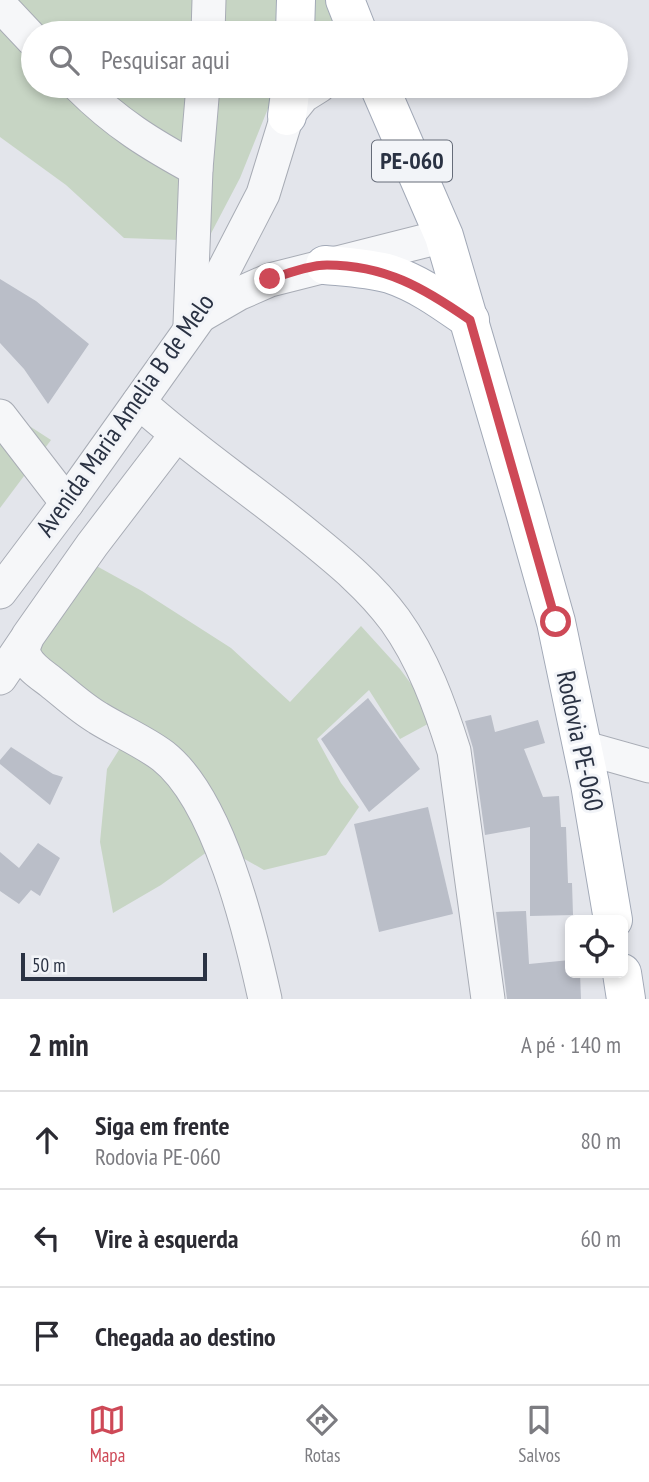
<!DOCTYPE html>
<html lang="pt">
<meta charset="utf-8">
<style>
body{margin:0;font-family:"PT Sans Narrow",sans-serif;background:#f2f2f3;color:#2b2b33}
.controls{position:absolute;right:21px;bottom:21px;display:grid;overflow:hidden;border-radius:10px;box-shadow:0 4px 10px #0003}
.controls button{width:63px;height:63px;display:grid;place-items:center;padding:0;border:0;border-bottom:2px solid #e1e1e2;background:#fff;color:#2b2b33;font:35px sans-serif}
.scale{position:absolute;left:21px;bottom:18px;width:186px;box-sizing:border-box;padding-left:7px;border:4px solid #2a3243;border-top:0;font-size:19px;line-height:24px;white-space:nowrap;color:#2a3243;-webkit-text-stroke:5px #f2f4f8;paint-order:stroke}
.stop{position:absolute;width:21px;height:21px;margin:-16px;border:5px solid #ce4957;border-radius:50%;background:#fff}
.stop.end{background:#ce4957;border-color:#fff;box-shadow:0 2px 7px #0008}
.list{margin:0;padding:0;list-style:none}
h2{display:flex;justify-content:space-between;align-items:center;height:91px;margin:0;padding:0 28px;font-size:30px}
h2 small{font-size:23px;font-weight:400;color:#7c7c81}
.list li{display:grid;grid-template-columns:46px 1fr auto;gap:21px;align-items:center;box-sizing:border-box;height:98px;padding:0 28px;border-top:2px solid #e1e1e2}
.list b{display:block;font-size:26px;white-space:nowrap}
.list p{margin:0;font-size:23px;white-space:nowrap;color:#7c7c81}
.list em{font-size:23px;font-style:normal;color:#7c7c81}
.icon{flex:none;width:38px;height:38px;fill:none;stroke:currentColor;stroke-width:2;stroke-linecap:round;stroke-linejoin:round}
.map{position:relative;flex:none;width:649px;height:999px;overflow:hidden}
.search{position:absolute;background:#fff;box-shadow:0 4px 10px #0003;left:21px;right:21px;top:21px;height:77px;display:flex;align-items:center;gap:18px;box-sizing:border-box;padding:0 24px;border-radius:38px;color:#7c7c81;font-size:26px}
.sheet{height:385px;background:#fff}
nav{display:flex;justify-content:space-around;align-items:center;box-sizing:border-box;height:98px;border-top:2px solid #e1e1e2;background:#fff;font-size:19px;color:#7c7c81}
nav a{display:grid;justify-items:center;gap:4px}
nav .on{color:#ce4957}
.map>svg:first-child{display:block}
.green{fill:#c7d5c4}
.building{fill:#babec8}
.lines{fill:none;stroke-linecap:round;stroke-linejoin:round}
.minor-casing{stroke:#a8acb5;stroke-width:35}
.major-casing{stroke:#a2a9b7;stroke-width:40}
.minor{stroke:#f6f7f9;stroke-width:33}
.major{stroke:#fff;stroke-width:38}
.route{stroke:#ce4957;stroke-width:9}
.labels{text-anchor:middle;stroke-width:6;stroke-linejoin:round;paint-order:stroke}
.shield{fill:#f2f4f8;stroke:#666c79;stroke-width:2}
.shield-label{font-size:24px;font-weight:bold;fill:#2a3243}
.street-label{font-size:26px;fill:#2a3243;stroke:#f2f4f8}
</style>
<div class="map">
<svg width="649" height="999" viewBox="0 0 649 999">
<rect width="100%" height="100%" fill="#e3e5eb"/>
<g class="green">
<path d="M 0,0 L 283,0 L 285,33 L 33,33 L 33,86 L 277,86 L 240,178 L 207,241 L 124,238 L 66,185 L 0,137 Z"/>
<path d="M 314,0 L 325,0 L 340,33 L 314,33 Z"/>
<path d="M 0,407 L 51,440 L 0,508 Z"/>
<path d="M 91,563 L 142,591 L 231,648 L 290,702 L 361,626 L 400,669 L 437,719 L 400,739 L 369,690 L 317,739 L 341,783 L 359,807 L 326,855 L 264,870 L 218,844 L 161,885 L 113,913 L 100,842 L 107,769 L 132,729 L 29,650 Z"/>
</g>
<g class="building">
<path d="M 0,279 L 36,301 L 89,344 L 48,404 L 24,369 L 0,343 Z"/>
<path d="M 368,698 L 420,769 L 369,812 L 321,739 Z"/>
<path d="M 491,715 L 495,732 L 538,720 L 545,743 L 524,749 L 543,797 L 559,796 L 561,827 L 566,827 L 568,883 L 572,883 L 573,915 L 530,916 L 530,827 L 485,835 L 473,748 L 465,721 Z"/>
<path d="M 11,747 L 53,774 L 63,777 L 50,805 L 0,764 L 0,760 Z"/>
<path d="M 428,807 L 453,914 L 379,932 L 354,824 Z"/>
<path d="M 38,843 L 60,858 L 40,896 L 31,890 L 19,904 L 0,891 L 0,852 L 19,868 Z"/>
<path d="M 526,911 L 529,964 L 570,960 L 570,973 L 580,973 L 581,999 L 507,999 L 496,912 Z"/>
</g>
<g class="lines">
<g class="minor-casing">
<g id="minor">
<path d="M 0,5 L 33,40"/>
<path d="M 208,33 L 209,0"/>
<path d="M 79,86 C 116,123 150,144 196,169"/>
<path d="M 200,316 L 238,294 L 270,280 L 444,236"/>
<path d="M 190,324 L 196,169 L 203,86"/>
<path d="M 139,402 C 192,450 251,489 307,535 C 339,561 370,586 395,620 C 423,659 440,706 454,751 L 488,999"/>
<path d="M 0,416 L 67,503"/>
<path d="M 176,435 L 92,545 L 28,636 C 25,643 22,649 25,656 C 29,667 42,675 51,682 C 66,694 81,708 98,718 C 119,731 143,741 163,756 C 219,800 250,931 265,999"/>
<path d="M 0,592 L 67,503 L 200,316 L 263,194 L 287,116 L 303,96 L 319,86"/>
<path d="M 0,678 L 25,641"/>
<path d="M 582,747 L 649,766"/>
</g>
</g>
<g class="major-casing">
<g id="major">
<path d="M 345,0 L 358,33"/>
<path d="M 295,33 L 296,0"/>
<path d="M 379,86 L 444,236 L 525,512 L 556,622 L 590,784 L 613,920"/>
<path d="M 287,116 L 291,86"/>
<path d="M 325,265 C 346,267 369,268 390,274 C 420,284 444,302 470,320"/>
<path d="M 622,973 L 626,999"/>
</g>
</g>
<use href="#minor" class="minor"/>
<use href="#major" class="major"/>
</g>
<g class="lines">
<path class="route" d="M 270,279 C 287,274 309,265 327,265 C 385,265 424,288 470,320 L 556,622"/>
</g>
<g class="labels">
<rect class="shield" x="372" y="140.5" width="80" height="41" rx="5"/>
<g class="shield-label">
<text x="412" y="169">PE-060</text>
</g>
<g class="street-label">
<text transform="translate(125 415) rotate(-55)" y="9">Avenida Maria Amelia B de Melo</text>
<text transform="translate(580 741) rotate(78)" y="9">Rodovia PE-060</text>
</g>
</g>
</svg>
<div class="controls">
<button><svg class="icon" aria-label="locate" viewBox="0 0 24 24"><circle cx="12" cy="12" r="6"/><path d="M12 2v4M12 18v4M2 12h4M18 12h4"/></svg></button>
</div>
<div class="scale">50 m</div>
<div class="stop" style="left:556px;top:622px"></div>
<div class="stop end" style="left:270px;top:279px"></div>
<div class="search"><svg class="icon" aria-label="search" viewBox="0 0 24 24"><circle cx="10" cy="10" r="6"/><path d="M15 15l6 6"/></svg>Pesquisar aqui</div>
</div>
<section class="sheet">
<h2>2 min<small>A pé · 140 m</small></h2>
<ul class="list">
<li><svg class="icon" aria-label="ahead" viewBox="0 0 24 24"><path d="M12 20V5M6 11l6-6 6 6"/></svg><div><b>Siga em frente</b><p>Rodovia PE-060</p></div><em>80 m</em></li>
<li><svg class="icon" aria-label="left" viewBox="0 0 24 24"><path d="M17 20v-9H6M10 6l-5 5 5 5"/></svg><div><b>Vire à esquerda</b></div><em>60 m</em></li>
<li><svg class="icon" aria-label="arrive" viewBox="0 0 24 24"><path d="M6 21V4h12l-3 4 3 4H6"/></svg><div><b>Chegada ao destino</b></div></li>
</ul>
</section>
<nav>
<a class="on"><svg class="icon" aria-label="map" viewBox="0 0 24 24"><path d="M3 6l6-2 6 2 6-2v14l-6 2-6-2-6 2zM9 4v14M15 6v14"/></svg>Mapa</a>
<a><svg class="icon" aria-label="directions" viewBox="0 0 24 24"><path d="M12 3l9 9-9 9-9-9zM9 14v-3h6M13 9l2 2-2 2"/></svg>Rotas</a>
<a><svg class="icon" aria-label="saved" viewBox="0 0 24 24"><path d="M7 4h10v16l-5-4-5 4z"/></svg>Salvos</a>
</nav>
